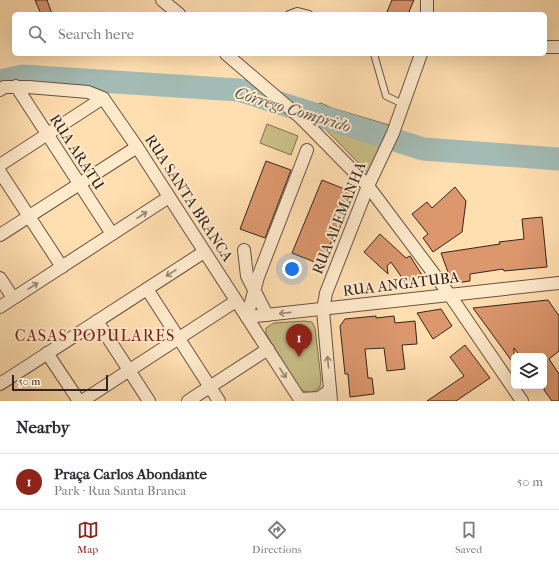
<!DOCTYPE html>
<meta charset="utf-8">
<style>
body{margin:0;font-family:"IM FELL French Canon",serif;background:#f7f7f7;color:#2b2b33}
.controls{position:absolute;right:12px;bottom:12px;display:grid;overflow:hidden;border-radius:6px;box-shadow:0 4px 16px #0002}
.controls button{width:36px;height:36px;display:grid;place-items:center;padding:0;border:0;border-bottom:1px solid #e1e1e2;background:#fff;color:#2b2b33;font:20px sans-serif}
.scale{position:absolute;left:12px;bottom:10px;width:96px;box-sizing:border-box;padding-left:4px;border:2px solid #34251e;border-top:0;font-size:11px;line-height:14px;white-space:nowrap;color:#34251e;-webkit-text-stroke:3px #ffeacc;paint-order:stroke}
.you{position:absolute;left:292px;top:269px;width:14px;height:14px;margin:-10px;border:3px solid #fff;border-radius:50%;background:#1a73e8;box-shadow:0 0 0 6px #1a73e833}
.badge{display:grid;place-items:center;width:26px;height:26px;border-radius:50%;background:#8f2418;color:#fff;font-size:13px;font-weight:700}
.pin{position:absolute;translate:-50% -33px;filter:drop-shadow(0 1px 2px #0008)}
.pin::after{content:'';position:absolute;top:21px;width:14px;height:12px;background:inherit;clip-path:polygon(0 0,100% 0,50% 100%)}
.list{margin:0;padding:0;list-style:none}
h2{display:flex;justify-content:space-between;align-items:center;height:52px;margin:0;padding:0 16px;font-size:17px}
h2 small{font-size:13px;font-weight:400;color:#7c7c81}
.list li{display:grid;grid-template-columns:26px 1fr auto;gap:12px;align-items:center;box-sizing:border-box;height:56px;padding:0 16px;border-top:1px solid #e1e1e2}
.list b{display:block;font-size:15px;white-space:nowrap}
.list p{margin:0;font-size:13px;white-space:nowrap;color:#7c7c81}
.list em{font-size:13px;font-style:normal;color:#7c7c81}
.icon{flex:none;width:22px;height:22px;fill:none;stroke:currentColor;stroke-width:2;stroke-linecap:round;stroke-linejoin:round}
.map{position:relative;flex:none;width:559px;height:401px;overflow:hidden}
.search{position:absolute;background:#fff;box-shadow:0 4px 16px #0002;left:12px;right:12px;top:12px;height:44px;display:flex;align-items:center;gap:10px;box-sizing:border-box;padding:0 14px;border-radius:6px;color:#7c7c81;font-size:15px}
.sheet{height:108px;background:#fff}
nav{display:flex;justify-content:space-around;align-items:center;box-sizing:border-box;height:56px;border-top:1px solid #e1e1e2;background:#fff;font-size:11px;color:#7c7c81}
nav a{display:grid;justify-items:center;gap:2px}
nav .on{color:#8f2418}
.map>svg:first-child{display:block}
.green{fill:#c9bf86;stroke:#7e7252}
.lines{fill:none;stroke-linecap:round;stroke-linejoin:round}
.river{stroke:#a3bbb4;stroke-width:23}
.building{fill:#dc976d;stroke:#34251e}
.lane-casing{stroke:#675342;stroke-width:8}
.street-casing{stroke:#675342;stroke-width:14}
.lane{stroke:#ffeacc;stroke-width:6}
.street{stroke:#ffeacc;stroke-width:12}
.oneway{stroke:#9a8875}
.labels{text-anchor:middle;stroke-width:4;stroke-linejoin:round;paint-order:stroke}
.street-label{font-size:15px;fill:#34251e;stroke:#ffeacc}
.water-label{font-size:16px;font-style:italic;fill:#55524b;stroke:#ffeacc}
.neighbourhood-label{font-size:16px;letter-spacing:1px;fill:#7a1f14;stroke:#ffeacc}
</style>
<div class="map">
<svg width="559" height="401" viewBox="0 0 559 401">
<rect width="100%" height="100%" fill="#ffdeb0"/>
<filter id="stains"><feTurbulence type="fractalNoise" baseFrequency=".005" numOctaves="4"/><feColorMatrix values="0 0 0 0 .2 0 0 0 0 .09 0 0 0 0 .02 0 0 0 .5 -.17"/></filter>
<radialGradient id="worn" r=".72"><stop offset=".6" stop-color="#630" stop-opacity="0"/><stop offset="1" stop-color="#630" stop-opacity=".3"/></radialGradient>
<g class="green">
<path d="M 321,103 L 332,108 L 389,125 L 369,174 L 305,108 Z"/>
<path d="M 267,124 L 298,136 L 291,155 L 260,143 Z"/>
<path d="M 304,321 L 312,322 L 315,328 L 321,379 L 320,387 L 311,393 L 300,390 L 266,334 L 266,328 L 274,323 Z"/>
</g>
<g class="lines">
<path class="river" d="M 0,81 L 22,76 L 239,90 L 423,149 L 559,159"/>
</g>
<g class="building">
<path d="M 35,0 L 47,0 L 52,14 L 41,14 Z"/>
<path d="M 392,0 L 414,0 L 408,14 L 386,14 Z"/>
<path d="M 266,161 L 291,170 L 265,238 L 240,229 Z"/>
<path d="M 322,180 L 352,192 L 322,265 L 292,253 Z"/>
<path d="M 455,187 L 466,201 L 462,232 L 433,252 L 423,238 L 428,234 L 412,214 L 427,202 L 432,208 Z"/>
<path d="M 542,217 L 547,267 L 504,271 L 503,269 L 470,274 L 470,281 L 456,283 L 447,279 L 443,273 L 448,272 L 441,253 L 500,244 L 499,242 L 524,239 L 522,219 Z"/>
<path d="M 380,234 L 406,258 L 410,256 L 422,275 L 407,285 L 391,262 L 387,266 L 388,274 L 364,252 Z"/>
<path d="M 548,300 L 559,316 L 559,351 L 549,359 L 559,374 L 559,401 L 552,401 L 544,390 L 544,356 L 520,356 L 514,348 L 514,364 L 473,308 Z"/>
<path d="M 441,309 L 452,326 L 433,339 L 417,313 Z"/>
<path d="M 376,316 L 376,318 L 394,316 L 395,323 L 415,321 L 417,344 L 402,345 L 405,369 L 387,371 L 384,348 L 365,349 L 368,378 L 372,378 L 374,394 L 350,397 L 348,374 L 345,374 L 340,326 L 345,319 Z"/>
<path d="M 465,345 L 490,378 L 456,401 L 427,401 L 464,376 L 450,357 Z"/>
</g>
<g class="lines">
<g class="lane-casing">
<g id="lane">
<path d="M 289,14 L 297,11 L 309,14"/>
<path d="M 374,54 L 386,96 L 403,104"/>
</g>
</g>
<g class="street-casing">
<g id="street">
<path d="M 162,0 L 179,14"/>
<path d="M 427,14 L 427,0"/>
<path d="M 545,47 L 559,47"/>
<path d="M 226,54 L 301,118 L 368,186 L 449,294 L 522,401"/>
<path d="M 16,86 L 112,234"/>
<path d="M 0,90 L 4,87 L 28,87 L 88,92 L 103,98 L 137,147 L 301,401"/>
<path d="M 0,165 L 103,98"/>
<path d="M 0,172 L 62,267"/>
<path d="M 0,235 L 137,147"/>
<path d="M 244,250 L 247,276 L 267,315"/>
<path d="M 0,278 L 13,298"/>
<path d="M 147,289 L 219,401"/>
<path d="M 0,307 L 169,197"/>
<path d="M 247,317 L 559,283"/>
<path d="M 247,317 L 258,277 L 307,150"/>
<path d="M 97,321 L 149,401"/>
<path d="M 47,353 L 79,401"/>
<path d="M 0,384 L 204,252"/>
<path d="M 300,399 L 319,398 L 330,390"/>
<path d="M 82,401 L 236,301"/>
<path d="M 188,401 L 268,349"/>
<path d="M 331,401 L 323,310 L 326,293 L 368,186 L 393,133 L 421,54"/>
</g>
</g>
<use href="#lane" class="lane"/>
<use href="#street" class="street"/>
</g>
<defs><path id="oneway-shaft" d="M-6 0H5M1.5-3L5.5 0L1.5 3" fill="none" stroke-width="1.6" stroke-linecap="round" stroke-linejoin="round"/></defs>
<g class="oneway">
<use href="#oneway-shaft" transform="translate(142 215) rotate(-33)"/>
<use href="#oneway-shaft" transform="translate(171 273) rotate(147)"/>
<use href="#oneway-shaft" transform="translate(33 286) rotate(-33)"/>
<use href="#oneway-shaft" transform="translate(285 313) rotate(174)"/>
<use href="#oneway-shaft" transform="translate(328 362) rotate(-95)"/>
<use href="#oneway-shaft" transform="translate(283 373) rotate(57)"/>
</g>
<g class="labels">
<g class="street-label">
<text transform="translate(77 152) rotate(57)" y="5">RUA ARATU</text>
<text transform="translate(189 198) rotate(57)" y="5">RUA SANTA BRANCA</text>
<text transform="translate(339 218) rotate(-68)" y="5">RUA ALEMANHA</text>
<text transform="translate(401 284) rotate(-7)" y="5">RUA ANGATUBA</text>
</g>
<g class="water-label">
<text transform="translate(293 109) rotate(17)" y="6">Córrego Comprido</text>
</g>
<g class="neighbourhood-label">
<text x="95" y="341">CASAS POPULARES</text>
</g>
</g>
<rect width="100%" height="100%" filter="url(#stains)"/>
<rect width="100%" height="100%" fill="url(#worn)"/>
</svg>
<div class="controls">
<button><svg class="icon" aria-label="layers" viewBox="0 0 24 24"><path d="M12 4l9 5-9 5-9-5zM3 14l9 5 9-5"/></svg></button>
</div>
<div class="scale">50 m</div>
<div class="you"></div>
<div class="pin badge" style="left:299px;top:357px">1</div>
<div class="search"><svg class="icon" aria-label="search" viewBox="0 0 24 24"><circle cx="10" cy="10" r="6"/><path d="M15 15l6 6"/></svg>Search here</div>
</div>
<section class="sheet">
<h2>Nearby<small></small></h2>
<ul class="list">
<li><span class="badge">1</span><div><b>Praça Carlos Abondante</b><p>Park · Rua Santa Branca</p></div><em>50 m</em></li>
</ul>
</section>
<nav>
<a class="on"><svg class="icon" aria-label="map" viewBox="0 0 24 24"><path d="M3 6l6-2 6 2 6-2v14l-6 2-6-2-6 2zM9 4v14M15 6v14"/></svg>Map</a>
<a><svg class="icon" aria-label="directions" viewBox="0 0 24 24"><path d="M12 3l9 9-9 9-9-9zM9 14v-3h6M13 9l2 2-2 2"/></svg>Directions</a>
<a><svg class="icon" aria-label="saved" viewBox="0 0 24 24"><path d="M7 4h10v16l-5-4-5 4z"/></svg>Saved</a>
</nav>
